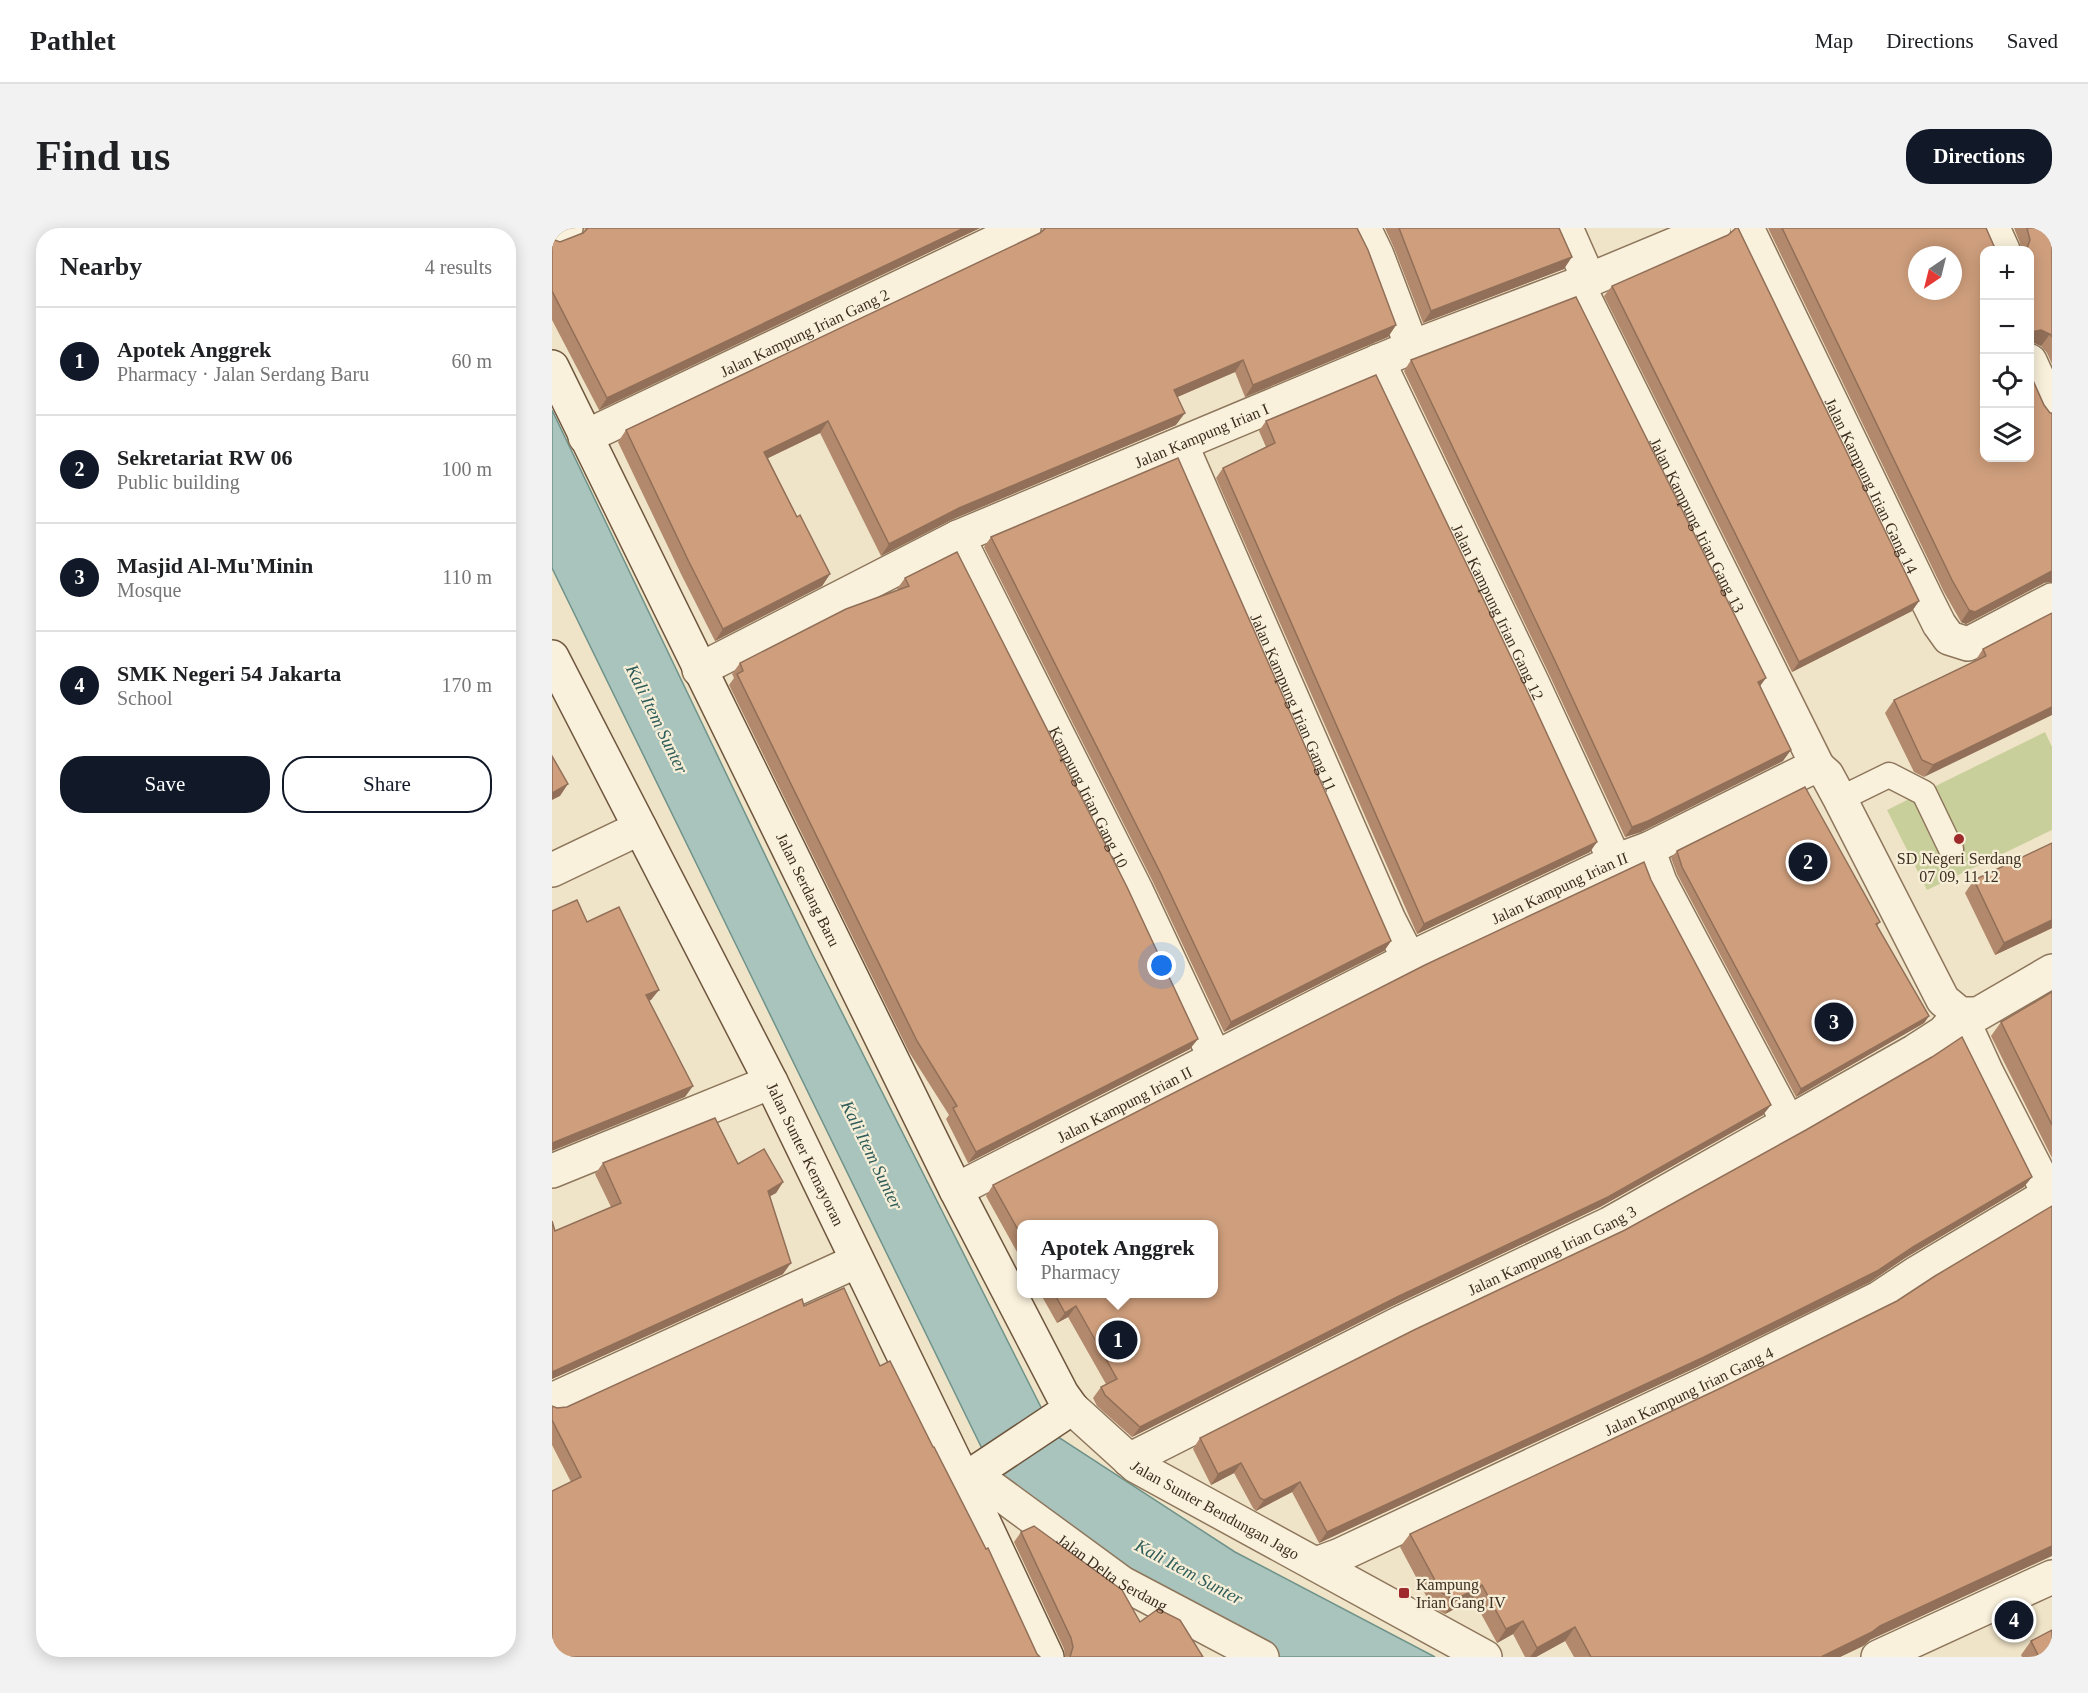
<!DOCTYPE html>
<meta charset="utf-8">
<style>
body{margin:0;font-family:"Times New Roman",serif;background:#f2f2f2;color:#202124}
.controls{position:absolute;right:18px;top:18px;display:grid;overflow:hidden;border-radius:12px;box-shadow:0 3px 15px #0003}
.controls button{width:54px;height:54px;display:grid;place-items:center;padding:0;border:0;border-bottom:2px solid #e0e0e0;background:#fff;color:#202124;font:30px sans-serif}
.compass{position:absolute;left:1356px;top:18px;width:54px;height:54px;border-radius:50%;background:#fff;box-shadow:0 3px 15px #0003;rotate:215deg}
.you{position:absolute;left:610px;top:738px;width:21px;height:21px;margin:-15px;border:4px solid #fff;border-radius:50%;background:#1a73e8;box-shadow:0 0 0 9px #1a73e833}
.badge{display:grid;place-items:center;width:39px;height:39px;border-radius:50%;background:#111827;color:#fff;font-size:20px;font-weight:700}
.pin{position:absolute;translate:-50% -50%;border:3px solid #fff;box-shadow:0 2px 6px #0006}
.popup{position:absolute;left:465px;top:992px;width:201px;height:78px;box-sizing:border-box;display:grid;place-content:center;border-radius:12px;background:#fff;filter:drop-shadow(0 2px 4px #0005);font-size:20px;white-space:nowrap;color:#757577}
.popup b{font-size:22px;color:#202124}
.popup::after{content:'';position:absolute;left:50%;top:100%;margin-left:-12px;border:12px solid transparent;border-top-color:#fff}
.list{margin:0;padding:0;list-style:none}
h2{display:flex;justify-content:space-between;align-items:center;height:78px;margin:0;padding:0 24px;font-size:26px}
h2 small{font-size:20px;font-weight:400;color:#757577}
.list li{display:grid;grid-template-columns:39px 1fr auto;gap:18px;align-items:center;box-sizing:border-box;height:108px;padding:0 24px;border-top:2px solid #e0e0e0}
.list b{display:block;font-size:22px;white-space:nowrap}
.list p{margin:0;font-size:20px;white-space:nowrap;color:#757577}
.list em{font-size:20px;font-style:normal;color:#757577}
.actions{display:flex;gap:12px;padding:18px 24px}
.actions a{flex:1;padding:14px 0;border:2px solid #111827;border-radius:24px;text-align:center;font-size:21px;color:#111827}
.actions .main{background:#111827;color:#fff}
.icon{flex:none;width:33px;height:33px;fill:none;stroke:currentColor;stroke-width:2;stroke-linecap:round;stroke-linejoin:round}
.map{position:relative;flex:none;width:1500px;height:1429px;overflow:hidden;border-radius:24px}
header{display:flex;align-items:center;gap:36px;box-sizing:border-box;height:84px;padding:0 30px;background:#fff;border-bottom:2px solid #e0e0e0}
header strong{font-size:28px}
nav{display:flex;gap:33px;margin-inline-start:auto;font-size:21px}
.intro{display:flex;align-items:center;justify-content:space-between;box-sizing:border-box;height:144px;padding:0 36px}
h1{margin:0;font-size:42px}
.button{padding:15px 27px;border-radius:24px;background:#111827;color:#fff;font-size:21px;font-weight:700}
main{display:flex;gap:36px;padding:0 36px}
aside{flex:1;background:#fff;border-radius:24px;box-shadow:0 3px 15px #0003}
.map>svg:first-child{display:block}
.green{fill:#c9cf9b}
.water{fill:#a9c4bc;stroke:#6f938a;stroke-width:1.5}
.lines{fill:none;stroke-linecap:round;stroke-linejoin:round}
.service-casing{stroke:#8d765c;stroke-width:27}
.minor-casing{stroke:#8d765c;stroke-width:36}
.tertiary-casing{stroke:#8d765c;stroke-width:36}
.secondary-casing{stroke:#6f573f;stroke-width:36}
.service{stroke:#faf1dc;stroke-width:24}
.minor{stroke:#faf1dc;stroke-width:33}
.tertiary{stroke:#faf1dc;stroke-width:33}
.secondary{stroke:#faf1dc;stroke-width:33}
.wall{fill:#b2896c}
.shaded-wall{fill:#916f58}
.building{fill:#cf9f7d;stroke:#916f58;stroke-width:1.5;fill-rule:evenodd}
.poi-dot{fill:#9e2a2b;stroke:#f7eed8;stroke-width:2}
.labels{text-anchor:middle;stroke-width:4.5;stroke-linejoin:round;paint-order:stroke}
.street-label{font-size:16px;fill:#3d2e20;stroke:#f7eed8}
.poi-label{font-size:16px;fill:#3d2e20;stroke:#f7eed8}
.water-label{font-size:18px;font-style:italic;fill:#2f5d5a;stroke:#f7eed8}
</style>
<header>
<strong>Pathlet</strong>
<nav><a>Map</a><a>Directions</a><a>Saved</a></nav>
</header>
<div class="intro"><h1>Find us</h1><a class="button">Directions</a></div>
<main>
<aside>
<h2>Nearby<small>4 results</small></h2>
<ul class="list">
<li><span class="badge">1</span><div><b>Apotek Anggrek</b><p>Pharmacy · Jalan Serdang Baru</p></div><em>60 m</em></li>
<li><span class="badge">2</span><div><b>Sekretariat RW 06</b><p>Public building</p></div><em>100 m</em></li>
<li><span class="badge">3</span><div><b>Masjid Al-Mu'Minin</b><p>Mosque</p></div><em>110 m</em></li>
<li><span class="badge">4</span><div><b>SMK Negeri 54 Jakarta</b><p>School</p></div><em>170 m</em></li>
</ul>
<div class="actions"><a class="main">Save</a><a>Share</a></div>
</aside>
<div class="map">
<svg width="1500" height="1429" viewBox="0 0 1500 1429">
<rect width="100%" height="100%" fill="#f0e4c8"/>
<path class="green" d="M 1493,504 L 1500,519 L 1500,602 L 1375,662 L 1335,582 Z"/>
<path class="water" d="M 0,182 L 261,727 L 503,1207 L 683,1324 L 883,1429 L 721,1429 L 573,1351 L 440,1241 L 0,340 Z"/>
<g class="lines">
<g class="service-casing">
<path id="service" d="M 1288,571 L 1337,547 L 1372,565 L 1399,621"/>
</g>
<g class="minor-casing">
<g id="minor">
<path d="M 812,0 L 825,27 L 860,119"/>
<path d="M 1014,0 L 1037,52"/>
<path id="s1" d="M 1195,0 L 1375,372 L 1387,396 L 1397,410 L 1416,416 L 1500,372"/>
<path d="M 1441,0 L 1451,22"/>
<path d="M 0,7 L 14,0"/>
<path id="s2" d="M 1026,57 L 1266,539"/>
<path id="s3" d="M 826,133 L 980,454 L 1063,633"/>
<path d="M 1478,133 L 1500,181"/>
<path id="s4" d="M 33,209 L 472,0"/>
<path id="s5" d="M 629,216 L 837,692 L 857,731"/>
<path id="s6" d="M 406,309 L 584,662 L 663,830"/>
<path id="s7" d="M 147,442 L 406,309 L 860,119 L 1037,52 L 1162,0"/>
<path d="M 1096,621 L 1108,654 L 1237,896"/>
<path d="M 0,642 L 88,600"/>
<path d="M 0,943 L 219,854"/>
<path id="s8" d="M 404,962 L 857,731 L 1063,633 L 1096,621 L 1255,542 L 1266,539 L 1275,547 L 1288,571 L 1391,772 L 1408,786 L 1426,786 L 1500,743"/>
<path d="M 0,1172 L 305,1033"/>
<path id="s9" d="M 577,1232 L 846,1096 L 1057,996 L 1363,823 L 1391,805 L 1408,786 L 1435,845 L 1500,972"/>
<path id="s10" d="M 421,1246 L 570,1355 L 710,1429"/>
<path id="s11" d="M 764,1336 L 788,1327 L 1153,1156 L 1327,1070 L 1363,1046 L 1497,966"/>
<path d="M 1326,1429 L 1500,1349"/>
</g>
</g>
<g class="tertiary-casing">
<g id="tertiary">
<path id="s12" d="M 520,1180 L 584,1238 L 933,1429"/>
</g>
</g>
<g class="secondary-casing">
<g id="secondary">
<path id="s13" d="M 0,139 L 404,962 L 510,1166 L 520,1180 L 412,1252"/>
<path id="s14" d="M 0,429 L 219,854 L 412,1252 L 495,1429"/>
</g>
</g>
<use href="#service" class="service"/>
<use href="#minor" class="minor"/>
<use href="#tertiary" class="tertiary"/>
<use href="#secondary" class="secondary"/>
</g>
<g class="wall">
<path d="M 32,0 L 428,0 L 47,182 L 0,92 L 0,11 L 8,14 L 31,5 L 33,2 Z"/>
<path d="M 490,0 L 805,0 L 844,97 L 836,109 L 693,169 L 683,144 L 625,169 L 624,197 L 399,292 L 329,328 L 268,205 L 216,230 L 245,289 L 278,346 L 270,358 L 163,413 L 129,346 L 66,214 L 74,202 L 488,5 L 491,2 Z"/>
<path d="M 833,0 L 1007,0 L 1012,41 L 871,95 L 842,20 Z"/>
<path d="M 1216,0 L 1434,0 L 1492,355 L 1414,396 L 1409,394 L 1392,364 Z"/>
<path d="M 1462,0 L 1500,0 L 1500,136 L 1495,125 L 1489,118 L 1480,114 L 1478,22 L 1469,22 L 1468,15 Z"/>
<path d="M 1060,58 L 1367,373 L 1360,383 L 1240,444 L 1052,68 Z"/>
<path d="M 859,132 L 1231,533 L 1089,604 L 1073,609 L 997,446 L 852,143 Z"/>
<path d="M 714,193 L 1038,624 L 865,706 L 664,250 L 671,240 L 714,219 L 707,203 Z"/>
<path d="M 439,309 L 839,713 L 832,723 L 672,804 L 601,654 L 432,319 Z"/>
<path d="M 353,350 L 638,821 L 416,935 L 394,891 L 397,887 L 357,824 L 177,457 L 182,450 L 180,446 L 188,435 L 346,362 L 345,361 Z"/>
<path d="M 1500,385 L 1372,549 L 1362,544 L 1333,485 L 1342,472 L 1423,433 L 1431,421 Z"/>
<path d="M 1125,623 L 1328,694 L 1325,698 L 1377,788 L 1372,795 L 1244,869 L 1125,646 L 1119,630 Z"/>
<path d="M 1099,652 L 1211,887 L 1048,979 L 838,1079 L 580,1209 L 545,1178 L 541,1170 L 549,1159 L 554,1156 L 516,1089 L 505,1095 L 488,1065 L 662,1065 L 470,996 L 470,1033 L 434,968 L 441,957 Z"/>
<path d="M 1422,652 L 1500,700 L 1443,727 L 1413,665 Z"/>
<path d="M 1500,764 L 1500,930 L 1439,808 L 1449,794 Z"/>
<path d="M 51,935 L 186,936 L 231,954 L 224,965 L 217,968 L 231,1046 L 0,1151 L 0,993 L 3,1003 L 59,979 L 43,946 Z"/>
<path d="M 1472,959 L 1353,1030 L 1318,1054 L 1145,1139 L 767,1315 L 740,1264 L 704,1283 L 701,1280 L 682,1245 L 659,1257 L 641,1221 L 648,1210 Z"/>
<path d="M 252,1078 L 328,1138 L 381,1219 L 485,1426 L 19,1254 L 0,1217 L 0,1178 L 5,1180 L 15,1179 Z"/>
<path d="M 469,1304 L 588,1394 L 651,1429 L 513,1429 L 512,1421 L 462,1314 Z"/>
<path d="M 858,1306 L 1318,1412 L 1311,1418 L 1288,1429 L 1022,1429 L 1013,1413 L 984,1429 L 973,1429 L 961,1406 L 945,1415 L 921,1371 L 893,1386 L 880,1379 L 848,1319 Z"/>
<path d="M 1479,1413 L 1500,1429 L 1470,1429 L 1469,1427 Z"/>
</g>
<g class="shaded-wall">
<path d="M 412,0 L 428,0 L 47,182 L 55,170 Z"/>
<path d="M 1020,29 L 1012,41 L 871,95 L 879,83 Z"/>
<path d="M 844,97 L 836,109 L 693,169 L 701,157 Z"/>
<path d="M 1489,102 L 1498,106 L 1489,118 L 1480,114 L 1478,115 L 1478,105 L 1479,104 Z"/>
<path d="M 691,132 L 683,144 L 614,174 L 622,162 Z"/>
<path d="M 633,185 L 624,197 L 399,292 L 329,328 L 337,316 L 407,280 Z"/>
<path d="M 276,193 L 268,205 L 204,236 L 212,224 Z"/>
<path d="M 1500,343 L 1500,354 L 1492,355 L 1414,396 L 1409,394 L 1417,382 Z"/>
<path d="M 278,346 L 270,358 L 163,413 L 171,401 Z"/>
<path d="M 1367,373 L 1360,383 L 1240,444 L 1247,434 Z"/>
<path d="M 1214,450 L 1206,461 L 1206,454 Z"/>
<path d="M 1500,479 L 1500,487 L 1372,549 L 1381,537 Z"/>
<path d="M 1239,522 L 1231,533 L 1089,604 L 1073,609 L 1080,599 Z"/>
<path d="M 16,556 L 8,568 L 0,572 L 0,565 Z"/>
<path d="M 1045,614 L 1038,624 L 865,706 L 872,696 Z"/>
<path d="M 1500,692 L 1500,700 L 1443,727 L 1452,715 Z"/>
<path d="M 839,713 L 832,723 L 672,804 L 679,794 Z"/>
<path d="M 107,762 L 99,772 L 86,778 L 94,767 Z"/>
<path d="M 1377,788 L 1372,795 L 1244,869 L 1249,861 Z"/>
<path d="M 646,811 L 638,821 L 416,935 L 424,924 Z"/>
<path d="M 141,858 L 133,869 L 0,923 L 0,915 Z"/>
<path d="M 1219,877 L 1211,887 L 1048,979 L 838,1079 L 580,1209 L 588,1199 Z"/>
<path d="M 1480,949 L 1472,959 L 1353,1030 L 1318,1054 L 1145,1139 L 767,1315 L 775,1304 L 1361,1019 Z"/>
<path d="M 231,954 L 224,965 L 208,974 L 216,963 Z"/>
<path d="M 239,1035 L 231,1046 L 0,1151 L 0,1144 Z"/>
<path d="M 524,1078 L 516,1089 L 505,1095 L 513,1085 Z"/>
<path d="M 689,1235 L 682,1245 L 659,1257 L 666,1246 Z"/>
<path d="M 748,1254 L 740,1264 L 704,1283 L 712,1272 Z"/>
<path d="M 1500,1318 L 1500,1328 L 1318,1412 L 1311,1418 L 1288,1429 L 1269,1429 L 1328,1398 Z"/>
<path d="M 930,1357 L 921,1371 L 893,1386 L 903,1372 Z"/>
<path d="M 971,1393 L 961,1406 L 945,1415 L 954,1401 Z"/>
<path d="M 1023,1399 L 1013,1413 L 984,1429 L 978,1429 L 985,1420 Z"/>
</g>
<g class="building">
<path d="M 36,0 L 412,0 L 55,170 L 0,63 L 0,11 L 8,14 L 31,5 Z"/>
<path d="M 494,0 L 805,0 L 816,22 L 844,97 L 701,157 L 691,132 L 622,162 L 633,185 L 407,280 L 337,316 L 276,193 L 212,224 L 245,289 L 248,287 L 278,346 L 171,401 L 137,334 L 74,202 L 488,5 Z"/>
<path d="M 847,0 L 1007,0 L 1020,29 L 879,83 Z"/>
<path d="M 1184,0 L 1186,0 L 1367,373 L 1247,434 L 1060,58 L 1176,7 Z"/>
<path d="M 1230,0 L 1434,0 L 1442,18 L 1446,22 L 1432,22 L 1432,230 L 1478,230 L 1478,146 L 1492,177 L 1498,185 L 1500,185 L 1500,343 L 1423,384 L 1417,382 L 1400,352 ZM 1365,27 L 1401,27 L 1401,63 L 1365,63 Z"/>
<path d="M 1475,0 L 1500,0 L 1500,109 L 1498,106 L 1489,102 L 1479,104 L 1478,105 L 1478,22 L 1472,22 L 1475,20 L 1478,12 Z"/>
<path d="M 1024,69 L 1214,450 L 1206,454 L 1239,522 L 1096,593 L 1080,599 L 1004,435 L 859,132 Z"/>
<path d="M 824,147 L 970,452 L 1045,614 L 872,696 L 671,240 L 723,215 L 714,193 Z"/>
<path d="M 626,230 L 839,713 L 679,794 L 608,644 L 439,309 Z"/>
<path d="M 405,324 L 575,659 L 646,811 L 424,924 L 401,880 L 405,878 L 365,813 L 185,446 L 191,443 L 188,435 L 294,381 L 357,358 L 353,350 Z"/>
<path d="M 1500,385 L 1500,479 L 1381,537 L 1370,532 L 1342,472 L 1434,428 L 1431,421 Z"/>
<path d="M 0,528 L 16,556 L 0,565 Z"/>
<path d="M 1253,559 L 1328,694 L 1324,696 L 1377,788 L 1249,861 L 1130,639 L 1125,623 Z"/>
<path d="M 1500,615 L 1500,692 L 1452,715 L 1422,652 Z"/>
<path d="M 1092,634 L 1099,652 L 1219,877 L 1056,969 L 845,1069 L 588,1199 L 553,1167 L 549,1159 L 565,1151 L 524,1078 L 513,1085 L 502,1065 L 662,1065 L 662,996 L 470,996 L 470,1009 L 441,957 L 873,737 Z"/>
<path d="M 25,672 L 35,694 L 67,679 L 107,762 L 94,767 L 141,858 L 0,915 L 0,683 Z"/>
<path d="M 1500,764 L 1500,897 L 1449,794 Z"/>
<path d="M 1410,809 L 1480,949 L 1361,1019 L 1325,1043 L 1152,1129 L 775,1304 L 748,1254 L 712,1272 L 708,1270 L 689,1235 L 666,1246 L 648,1210 L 862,1102 L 1073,1002 L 1254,902 L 1380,829 Z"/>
<path d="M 163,890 L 186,936 L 212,921 L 231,954 L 216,963 L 239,1035 L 0,1144 L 0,993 L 3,1003 L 69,975 L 51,935 Z"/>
<path d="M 1500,978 L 1500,1318 L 1328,1398 L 1320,1404 L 1269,1429 L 1039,1429 L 1023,1399 L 985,1420 L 971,1393 L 954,1401 L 930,1357 L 903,1372 L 890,1365 L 858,1306 L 1171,1159 L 1345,1073 L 1383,1048 Z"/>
<path d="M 292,1060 L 328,1138 L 338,1133 L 381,1219 L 382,1219 L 434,1321 L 436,1320 L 485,1426 L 488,1429 L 0,1429 L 0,1263 L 29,1249 L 0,1192 L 0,1178 L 5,1180 L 15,1179 L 250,1071 L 252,1078 Z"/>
<path d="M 482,1298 L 570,1362 L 588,1394 L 606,1381 L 628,1392 L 651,1429 L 518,1429 L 521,1419 L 519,1410 L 469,1304 Z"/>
<path d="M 1500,1402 L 1500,1429 L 1487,1429 L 1479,1413 Z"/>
</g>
<g class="poi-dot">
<circle cx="1407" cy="611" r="6"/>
<rect x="846" y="1359" width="12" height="12" rx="3"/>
</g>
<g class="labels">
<g class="street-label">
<text dy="6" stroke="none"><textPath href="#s4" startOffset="243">Jalan Kampung Irian Gang 2</textPath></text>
<text dy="6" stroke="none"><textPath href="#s7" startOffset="555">Jalan Kampung Irian I</textPath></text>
<text dy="6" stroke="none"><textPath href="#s1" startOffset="286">Jalan Kampung Irian Gang 14</textPath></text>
<text dy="6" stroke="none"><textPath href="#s2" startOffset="268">Jalan Kampung Irian Gang 13</textPath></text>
<text dy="6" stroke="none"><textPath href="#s3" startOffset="278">Jalan Kampung Irian Gang 12</textPath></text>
<text dy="6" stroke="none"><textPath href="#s5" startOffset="282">Jalan Kampung Irian Gang 11</textPath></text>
<text dy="6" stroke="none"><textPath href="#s6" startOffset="291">Kampung Irian Gang 10</textPath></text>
<text dy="6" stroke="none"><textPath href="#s8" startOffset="675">Jalan Kampung Irian II</textPath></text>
<text dy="6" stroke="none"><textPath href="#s13" startOffset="582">Jalan Serdang Baru</textPath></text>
<text dy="6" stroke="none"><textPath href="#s8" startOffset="189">Jalan Kampung Irian II</textPath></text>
<text dy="6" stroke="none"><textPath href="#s14" startOffset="558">Jalan Sunter Kemayoran</textPath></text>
<text dy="6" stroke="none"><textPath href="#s9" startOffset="472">Jalan Kampung Irian Gang 3</textPath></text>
<text dy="6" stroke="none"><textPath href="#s11" startOffset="411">Jalan Kampung Irian Gang 4</textPath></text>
<text dy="6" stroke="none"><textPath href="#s12" startOffset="177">Jalan Sunter Bendungan Jago</textPath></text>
<text dy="6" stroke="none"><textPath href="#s10" startOffset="171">Jalan Delta Serdang</textPath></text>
</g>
<g class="poi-label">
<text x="1407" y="636">SD Negeri Serdang<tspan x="1407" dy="18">07 09, 11 12</tspan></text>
<text x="864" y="1362" text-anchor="start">Kampung<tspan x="864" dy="18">Irian Gang IV</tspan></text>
</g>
<g class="water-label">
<text transform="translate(105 491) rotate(64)" y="6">Kali Item Sunter</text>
<text transform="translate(320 927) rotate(64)" y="6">Kali Item Sunter</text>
<text transform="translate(637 1344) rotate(28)" y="6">Kali Item Sunter</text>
</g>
</g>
</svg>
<div class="controls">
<button>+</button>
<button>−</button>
<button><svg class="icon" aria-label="locate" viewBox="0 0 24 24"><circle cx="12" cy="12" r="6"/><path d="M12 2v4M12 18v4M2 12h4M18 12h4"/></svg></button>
<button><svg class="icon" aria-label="layers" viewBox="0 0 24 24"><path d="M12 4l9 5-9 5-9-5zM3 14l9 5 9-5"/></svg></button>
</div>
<svg class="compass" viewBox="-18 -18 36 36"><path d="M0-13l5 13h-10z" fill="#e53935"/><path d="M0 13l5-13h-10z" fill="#757577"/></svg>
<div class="you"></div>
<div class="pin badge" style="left:566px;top:1112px">1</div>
<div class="popup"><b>Apotek Anggrek</b>Pharmacy</div>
<div class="pin badge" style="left:1256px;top:634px">2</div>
<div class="pin badge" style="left:1282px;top:794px">3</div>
<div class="pin badge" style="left:1462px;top:1392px">4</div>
</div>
</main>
